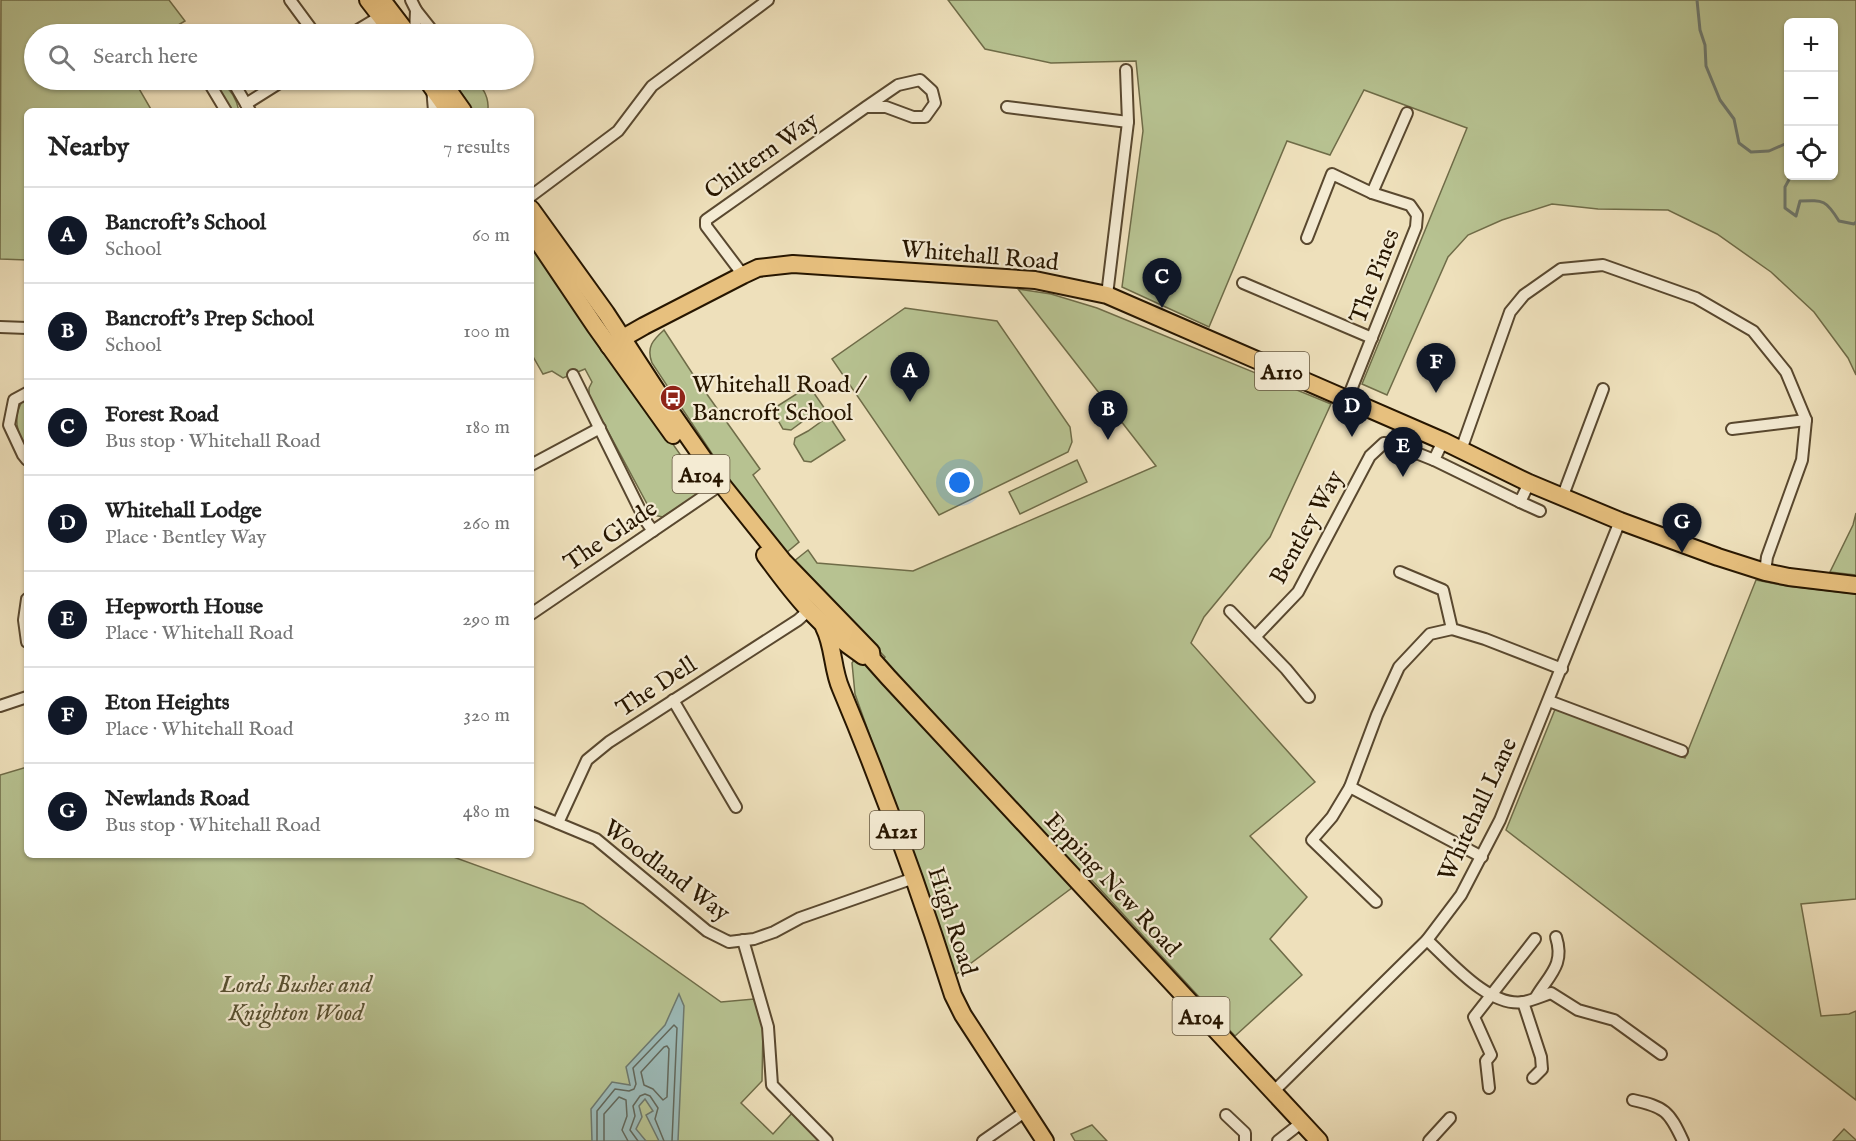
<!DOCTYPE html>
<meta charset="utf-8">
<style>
body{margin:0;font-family:"IM FELL English",serif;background:#f6f6f6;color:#222}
.controls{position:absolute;right:18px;top:18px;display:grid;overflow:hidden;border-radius:9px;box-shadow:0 2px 4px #0004}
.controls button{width:54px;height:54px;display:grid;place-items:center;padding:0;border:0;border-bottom:2px solid #e0e0e0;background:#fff;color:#222;font:30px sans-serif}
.you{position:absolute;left:960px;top:483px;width:21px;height:21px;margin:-15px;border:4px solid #fff;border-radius:50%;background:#1a73e8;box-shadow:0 0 0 9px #1a73e833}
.badge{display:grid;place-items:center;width:39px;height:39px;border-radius:50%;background:#111827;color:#fff;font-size:20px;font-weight:700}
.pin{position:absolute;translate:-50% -50px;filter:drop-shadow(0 2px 3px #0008)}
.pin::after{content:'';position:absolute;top:32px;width:21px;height:18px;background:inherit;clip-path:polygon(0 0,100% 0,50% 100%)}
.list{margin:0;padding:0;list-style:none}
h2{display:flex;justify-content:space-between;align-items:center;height:78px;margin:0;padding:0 24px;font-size:26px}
h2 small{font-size:20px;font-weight:400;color:#767676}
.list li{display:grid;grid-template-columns:39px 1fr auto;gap:18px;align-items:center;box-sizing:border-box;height:96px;padding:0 24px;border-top:2px solid #e0e0e0}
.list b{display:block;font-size:22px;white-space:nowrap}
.list p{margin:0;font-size:20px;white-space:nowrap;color:#767676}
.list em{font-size:20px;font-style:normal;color:#767676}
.icon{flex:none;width:33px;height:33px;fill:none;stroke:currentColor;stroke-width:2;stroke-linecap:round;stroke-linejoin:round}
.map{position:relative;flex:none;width:1856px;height:1141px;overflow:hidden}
.search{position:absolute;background:#fff;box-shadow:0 2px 4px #0004;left:24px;top:24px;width:510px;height:66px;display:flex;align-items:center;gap:15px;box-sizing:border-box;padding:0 21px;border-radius:33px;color:#767676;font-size:22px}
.panel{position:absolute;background:#fff;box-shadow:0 2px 4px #0004;left:24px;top:108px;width:510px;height:750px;border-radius:9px}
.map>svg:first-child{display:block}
.green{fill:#b7c291;stroke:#6f6c48;stroke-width:1.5;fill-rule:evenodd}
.water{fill:#9cbbb9;stroke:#6d796f;stroke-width:1.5}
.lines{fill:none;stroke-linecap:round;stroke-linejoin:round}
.shore{stroke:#62685c;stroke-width:1.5}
.stream{stroke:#6d796f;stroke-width:3}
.minor-casing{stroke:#59482f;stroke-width:14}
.primary-casing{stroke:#271600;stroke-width:20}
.minor{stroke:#f4ebd3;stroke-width:10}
.primary{stroke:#e7c07e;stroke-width:16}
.labels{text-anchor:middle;stroke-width:4.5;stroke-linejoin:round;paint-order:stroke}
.shield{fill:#f4ebd3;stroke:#64563f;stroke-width:1.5}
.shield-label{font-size:22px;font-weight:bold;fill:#271600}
.street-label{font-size:24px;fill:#271600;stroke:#f4ebd3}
.poi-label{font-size:24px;fill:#271600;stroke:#f4ebd3;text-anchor:start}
.park-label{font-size:24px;font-style:italic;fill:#595233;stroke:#f4ebd3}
</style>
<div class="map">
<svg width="1856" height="1141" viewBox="0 0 1856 1141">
<rect width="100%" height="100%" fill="#eee0bb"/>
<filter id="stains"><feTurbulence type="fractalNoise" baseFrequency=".00333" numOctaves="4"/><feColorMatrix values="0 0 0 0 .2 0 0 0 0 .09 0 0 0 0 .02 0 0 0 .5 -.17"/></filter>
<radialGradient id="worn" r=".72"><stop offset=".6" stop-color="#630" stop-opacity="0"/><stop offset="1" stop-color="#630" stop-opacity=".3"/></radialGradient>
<g class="green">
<path d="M 1,0 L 169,0 L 185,21 L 163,34 L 34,34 L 34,80 L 134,80 L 152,111 L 27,111 L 27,260 L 0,259 Z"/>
<path d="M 948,0 L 1856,0 L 1856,375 L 1848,358 L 1814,312 L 1771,272 L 1717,234 L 1668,210 L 1598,209 L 1552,204 L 1502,220 L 1468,235 L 1448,257 L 1387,395 L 1362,384 L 1467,128 L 1364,90 L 1330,155 L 1287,141 L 1209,327 L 1122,287 L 1143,131 L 1136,61 L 1051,63 L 985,49 ZM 1788,22 L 1834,22 L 1834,176 L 1788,176 Z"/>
<path d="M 453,80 L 476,80 C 484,90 489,97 488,111 L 473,111 Z"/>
<path d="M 220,84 C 231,87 237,101 239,111 L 229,111 L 217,90 Z"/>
<path d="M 531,241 L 705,490 L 663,517 L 653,515 L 589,396 L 589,388 L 592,382 L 585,369 L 563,378 L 552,371 L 543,374 L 531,353 Z"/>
<path d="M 1018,289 L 1051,294 L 1097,308 L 1331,404 L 1270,537 L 1204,617 L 1191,643 L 1315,782 L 1250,836 L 1307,897 L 1270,939 L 1302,975 L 1235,1036 L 1088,876 L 955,975 L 855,694 L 852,663 L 854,660 L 863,662 L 874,670 L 885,657 L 793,562 L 808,550 L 817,563 L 913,571 L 1156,466 Z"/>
<path d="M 905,308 L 997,321 L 1070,427 L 1072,442 L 1068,452 L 939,515 L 832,359 Z"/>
<path d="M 664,330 L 694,376 L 760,469 L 753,475 L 799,542 L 786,553 L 738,493 L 652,363 C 646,347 653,340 664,330 Z"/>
<path d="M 809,386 L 825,409 L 808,420 L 806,419 L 791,430 L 783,429 L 775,415 L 776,407 Z"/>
<path d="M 25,398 L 27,398 L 27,452 C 18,434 10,415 25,398 Z"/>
<path d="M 829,416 L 845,440 L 811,462 L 804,461 L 794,444 L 795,438 L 808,431 Z"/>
<path d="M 1077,460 L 1087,482 L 1020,514 L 1009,492 Z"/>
<path d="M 1856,513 L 1856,575 L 1830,572 L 1853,525 Z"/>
<path d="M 1756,580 L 1787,586 L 1856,594 L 1856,899 L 1801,904 L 1821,1016 L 1849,1014 L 1856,1011 L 1856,1100 L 1506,830 L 1556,707 L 1685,758 Z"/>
<path d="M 27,767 L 27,855 L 448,855 L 583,904 L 721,1002 L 754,999 L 763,1027 L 762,1081 L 741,1103 L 773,1134 L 794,1111 L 818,1141 L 0,1141 L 0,775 Z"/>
<path d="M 1092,1125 L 1107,1141 L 1075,1141 L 1071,1134 Z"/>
<path d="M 1844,1129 L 1856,1140 L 1856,1141 L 1833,1141 Z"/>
</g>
<path class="water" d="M 679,994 L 684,1006 L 678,1141 L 659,1141 L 646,1115 L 653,1111 L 645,1099 L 639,1106 L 642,1117 L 636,1129 L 646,1141 L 592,1141 L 591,1109 L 612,1082 L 630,1085 L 626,1067 L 665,1025 Z"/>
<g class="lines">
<g class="shore">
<path d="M 667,1046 L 669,1049 L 667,1097 L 663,1100 L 653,1089 L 644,1085 L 641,1072 L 664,1047 Z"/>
<path d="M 597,1141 L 597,1111 L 615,1089 L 629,1091 L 634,1089 L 636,1084 L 633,1068 L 674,1025 L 677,1028 L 672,1141"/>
<path d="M 604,1141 L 604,1114 L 619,1097 L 626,1100 L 627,1116 L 622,1130 L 628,1141"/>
<path d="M 638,1141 L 630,1130 L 635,1116 L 633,1106 L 640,1096 L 645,1094 L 650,1096 L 658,1108 L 655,1119 L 664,1141"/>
</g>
<g class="stream">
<path d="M 1697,0 L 1700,30 L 1705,45 L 1706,66 L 1720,100 L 1734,119 L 1739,143 L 1751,152 L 1769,151 L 1785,144 L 1788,144"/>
<path d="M 1791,176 L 1785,187 L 1785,208 L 1796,216 L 1800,201 C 1824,200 1826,200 1839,221 L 1854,224 L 1856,222"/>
</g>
<g class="minor-casing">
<g id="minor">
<path d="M 290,0 L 315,34"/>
<path d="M 411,0 L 416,10 L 415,34"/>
<path d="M 416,10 L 435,34"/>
<path d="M 351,34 L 381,16"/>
<path d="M 222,80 L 211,86 L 226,111"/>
<path d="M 232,80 L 250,111"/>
<path d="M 432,87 L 434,111"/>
<path d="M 246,104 L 284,80"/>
<path d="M 1007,107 L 1128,122"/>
<path d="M 1372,193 L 1407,113"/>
<path d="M 531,196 L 618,131 L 652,86 L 768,0"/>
<path d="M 1307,238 L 1332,174 L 1372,193 L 1410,205 L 1417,215 L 1416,227 L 1347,400"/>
<path d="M 743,275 L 706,226 L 706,220 L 866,107 L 898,85 L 920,80 L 932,91 L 935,103 L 925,117 L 913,117 L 886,107 L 866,107"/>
<path d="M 1243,283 L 1372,338"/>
<path d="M 1107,295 L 1128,122 L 1126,70"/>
<path d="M 0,327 L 27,328"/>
<path d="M 573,375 L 645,520 L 653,531"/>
<path d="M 27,393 L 14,400 L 9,425 L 23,455 L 27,460"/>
<path d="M 1732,429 L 1806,420"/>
<path d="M 1461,450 L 1510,312 L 1524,295 L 1561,269 L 1603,265 L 1696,298 L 1753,331 L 1786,372 L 1806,420 L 1802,460 L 1767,557 L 1765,572"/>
<path d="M 1434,460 L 1520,502 L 1529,483"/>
<path d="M 531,465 L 600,428"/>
<path d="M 1562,498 L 1603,389"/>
<path d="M 1520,502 L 1540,511"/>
<path d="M 1400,572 L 1443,590 L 1452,629 L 1485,639 L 1562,669"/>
<path d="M 27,599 L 24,620 L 27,642"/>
<path d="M 1230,611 L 1286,669 L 1309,697"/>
<path d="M 531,614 L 713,490"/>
<path d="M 1255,637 L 1298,592 L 1370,456 L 1384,443 L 1394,444 L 1434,460 L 1443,441"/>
<path d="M 673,700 L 736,807"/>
<path d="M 1549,701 L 1682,751"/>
<path d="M 0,706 L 27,697"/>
<path d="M 1350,787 L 1377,715 L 1399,667 L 1430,634 L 1452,629"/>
<path d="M 531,812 L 596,839 L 707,931 L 729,942 L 754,939 L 774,932 L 800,918 L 914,878"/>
<path d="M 558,823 L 587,760 L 609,742 L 798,620 L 808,611"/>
<path d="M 1376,902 L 1312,840 L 1332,817 L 1350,787 L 1482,857"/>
<path d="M 743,940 L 768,1027 L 772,1085 L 827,1141"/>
<path d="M 1427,940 C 1450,961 1489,1008 1524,1002 C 1533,1000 1542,996 1551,993 L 1578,1010 L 1614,1020 L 1661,1054"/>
<path d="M 1536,997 C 1549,975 1565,965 1556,937"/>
<path d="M 1523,1002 L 1541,1057 L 1542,1069 L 1533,1078"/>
<path d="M 1489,1088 L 1486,1061 L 1491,1055 L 1474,1017 L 1535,939"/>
<path d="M 1273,1092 L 1427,940 L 1461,895 L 1500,820 L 1620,521"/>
<path d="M 1633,1100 C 1665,1107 1669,1111 1683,1141"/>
<path d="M 1226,1115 L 1245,1133 L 1245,1141"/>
<path d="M 983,1141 L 1026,1111"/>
<path d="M 1278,1141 L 1301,1123"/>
<path d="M 1429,1141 L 1450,1118"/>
</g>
</g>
<g class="primary-casing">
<g id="primary">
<path d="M 368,0 L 385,22"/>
<path d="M 382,0 L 408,34"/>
<path d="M 427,80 L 449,111"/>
<path d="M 441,80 L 463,111"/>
<path d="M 531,209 L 606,313 L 664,402 L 719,481 L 783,561 L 871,652 L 872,659 L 888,677 L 1319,1141"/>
<path d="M 531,231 L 595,326 L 673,435"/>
<path d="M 609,346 L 644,326 L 743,275 L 758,268 L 793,264 L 1035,280 L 1107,295 L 1443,441 L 1529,483 L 1620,521 L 1718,557 L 1765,572 L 1789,577 L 1856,585"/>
<path d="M 765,555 C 797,599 818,625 863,656"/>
<path d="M 824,627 C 834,646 832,669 841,689 C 883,789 920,891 953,995 L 963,1015 L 1045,1141"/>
</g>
</g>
<use href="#minor" class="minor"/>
<use href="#primary" class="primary"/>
</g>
<defs>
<g id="bus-disc" transform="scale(1.35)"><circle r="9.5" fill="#8f2418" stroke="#f4ebd3"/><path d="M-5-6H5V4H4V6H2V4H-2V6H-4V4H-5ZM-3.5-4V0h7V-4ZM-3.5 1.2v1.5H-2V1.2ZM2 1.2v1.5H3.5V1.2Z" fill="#fff"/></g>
</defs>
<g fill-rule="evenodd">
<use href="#bus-disc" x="673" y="398"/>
</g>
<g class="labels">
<g class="shield">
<rect x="1255" y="352" width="54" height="38" rx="4.5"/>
<rect x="672.5" y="455" width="57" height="38" rx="4.5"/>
<rect x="870" y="811" width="54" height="38" rx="4.5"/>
<rect x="1172.5" y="997" width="57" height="38" rx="4.5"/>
</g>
<g class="shield-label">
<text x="1282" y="379">A110</text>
<text x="701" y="482">A104</text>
<text x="897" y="838">A121</text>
<text x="1201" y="1024">A104</text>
</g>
<g class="street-label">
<text transform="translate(761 155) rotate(-35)" y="8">Chiltern Way</text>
<text transform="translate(980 255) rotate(5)" y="8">Whitehall Road</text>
<text transform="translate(1374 276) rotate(-69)" y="8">The Pines</text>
<text transform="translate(1306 527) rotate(-61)" y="8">Bentley Way</text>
<text transform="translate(610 535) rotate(-34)" y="8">The Glade</text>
<text transform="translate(656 686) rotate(-33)" y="8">The Dell</text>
<text transform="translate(1477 809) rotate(-65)" y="8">Whitehall Lane</text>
<text transform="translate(667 870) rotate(37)" y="8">Woodland Way</text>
<text transform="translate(1113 884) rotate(47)" y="8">Epping New Road</text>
<text transform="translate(953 921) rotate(72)" y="8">High Road</text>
</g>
<g class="poi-label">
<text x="692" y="392">Whitehall Road /<tspan x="692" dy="28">Bancroft School</tspan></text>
</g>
<g class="park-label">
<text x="296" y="992">Lords Bushes and<tspan x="296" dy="28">Knighton Wood</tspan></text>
</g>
</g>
<rect width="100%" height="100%" filter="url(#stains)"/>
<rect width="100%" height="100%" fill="url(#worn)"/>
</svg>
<div class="controls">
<button>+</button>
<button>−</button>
<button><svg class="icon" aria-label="locate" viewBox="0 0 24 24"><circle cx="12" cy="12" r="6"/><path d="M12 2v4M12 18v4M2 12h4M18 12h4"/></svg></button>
</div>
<div class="you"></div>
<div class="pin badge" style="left:910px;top:402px">A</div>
<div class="pin badge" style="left:1108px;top:440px">B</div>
<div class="pin badge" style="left:1162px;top:308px">C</div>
<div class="pin badge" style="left:1352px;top:437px">D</div>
<div class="pin badge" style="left:1403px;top:477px">E</div>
<div class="pin badge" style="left:1436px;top:393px">F</div>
<div class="pin badge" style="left:1682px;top:553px">G</div>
<div class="search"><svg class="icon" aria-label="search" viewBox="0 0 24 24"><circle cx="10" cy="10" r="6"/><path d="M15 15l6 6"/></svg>Search here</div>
<section class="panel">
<h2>Nearby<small>7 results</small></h2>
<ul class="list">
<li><span class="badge">A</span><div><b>Bancroft's School</b><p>School</p></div><em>60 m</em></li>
<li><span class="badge">B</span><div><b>Bancroft's Prep School</b><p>School</p></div><em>100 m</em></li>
<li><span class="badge">C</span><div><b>Forest Road</b><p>Bus stop · Whitehall Road</p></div><em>180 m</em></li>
<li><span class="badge">D</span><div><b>Whitehall Lodge</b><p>Place · Bentley Way</p></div><em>260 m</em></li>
<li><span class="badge">E</span><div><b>Hepworth House</b><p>Place · Whitehall Road</p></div><em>290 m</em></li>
<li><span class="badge">F</span><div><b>Eton Heights</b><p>Place · Whitehall Road</p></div><em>320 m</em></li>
<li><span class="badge">G</span><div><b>Newlands Road</b><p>Bus stop · Whitehall Road</p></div><em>480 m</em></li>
</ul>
</section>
</div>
